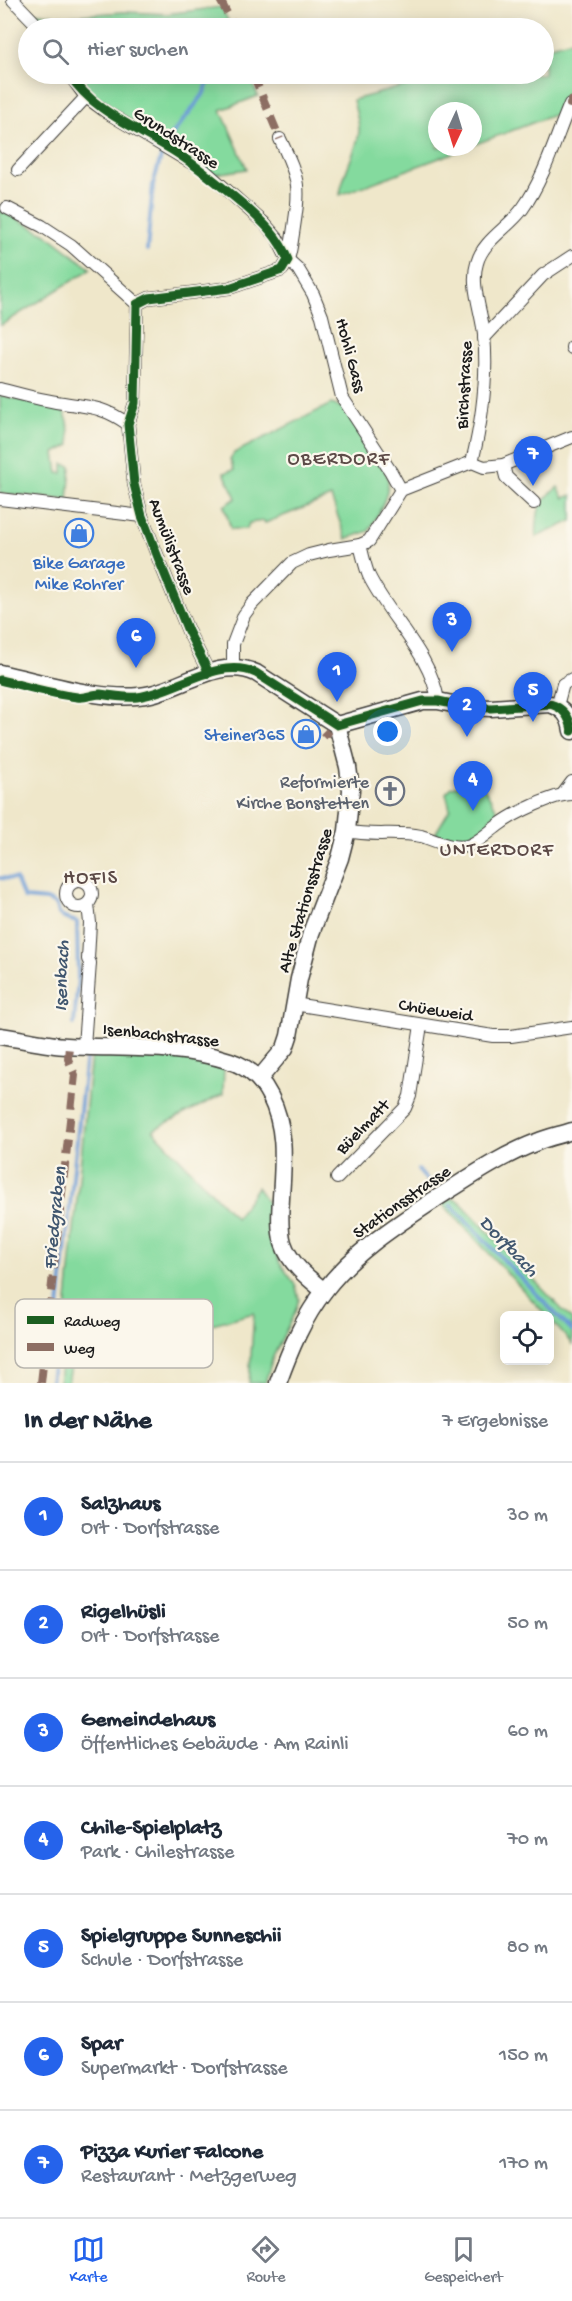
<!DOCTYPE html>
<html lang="de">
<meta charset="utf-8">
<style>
body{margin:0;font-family:"Gochi Hand",sans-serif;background:#f6f6f7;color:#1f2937}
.controls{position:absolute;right:18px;bottom:18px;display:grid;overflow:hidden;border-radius:9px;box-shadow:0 3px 15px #0003}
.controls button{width:54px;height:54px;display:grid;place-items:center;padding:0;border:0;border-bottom:2px solid #e0e1e3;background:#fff;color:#1f2937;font:30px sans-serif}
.compass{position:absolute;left:428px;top:102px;width:54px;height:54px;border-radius:50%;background:#fff;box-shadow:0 3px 15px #0003;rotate:184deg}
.you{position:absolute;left:388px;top:732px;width:21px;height:21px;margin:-15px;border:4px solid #fff;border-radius:50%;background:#1a73e8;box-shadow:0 0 0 9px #1a73e833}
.badge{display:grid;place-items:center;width:39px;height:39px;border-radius:50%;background:#2563eb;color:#fff;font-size:20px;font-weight:700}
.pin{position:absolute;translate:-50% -50px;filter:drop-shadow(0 2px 3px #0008)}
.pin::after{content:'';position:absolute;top:32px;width:21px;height:18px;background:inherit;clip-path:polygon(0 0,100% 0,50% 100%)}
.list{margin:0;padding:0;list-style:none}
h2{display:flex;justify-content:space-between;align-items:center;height:78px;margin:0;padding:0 24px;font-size:26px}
h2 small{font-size:20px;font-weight:400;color:#747a83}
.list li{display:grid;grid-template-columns:39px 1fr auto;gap:18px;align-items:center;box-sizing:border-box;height:108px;padding:0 24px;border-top:2px solid #e0e1e3}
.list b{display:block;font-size:22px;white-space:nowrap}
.list p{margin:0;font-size:20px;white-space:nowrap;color:#747a83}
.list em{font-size:20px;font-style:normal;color:#747a83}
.icon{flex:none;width:33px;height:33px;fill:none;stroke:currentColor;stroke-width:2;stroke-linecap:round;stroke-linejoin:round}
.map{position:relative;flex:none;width:572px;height:1383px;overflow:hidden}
.search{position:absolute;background:#fff;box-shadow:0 3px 15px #0003;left:18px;right:18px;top:18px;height:66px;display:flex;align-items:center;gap:15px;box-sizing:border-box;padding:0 21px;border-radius:33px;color:#747a83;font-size:22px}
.sheet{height:834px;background:#fff}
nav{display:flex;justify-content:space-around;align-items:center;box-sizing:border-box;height:84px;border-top:2px solid #e0e1e3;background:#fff;font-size:16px;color:#747a83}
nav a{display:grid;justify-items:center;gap:3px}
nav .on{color:#2563eb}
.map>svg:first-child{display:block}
.green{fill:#84da9e;stroke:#507b5d;stroke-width:1.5}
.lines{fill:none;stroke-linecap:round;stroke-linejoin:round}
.stream{stroke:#6c9cd5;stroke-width:4}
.street-casing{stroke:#3c3a36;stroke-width:14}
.secondary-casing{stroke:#3c3a36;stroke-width:19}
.street{stroke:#fff;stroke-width:12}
.secondary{stroke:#fff;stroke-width:16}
.quiet{stroke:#8d6e63;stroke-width:8;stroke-dasharray:15 8;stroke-linecap:butt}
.cycleway-casing{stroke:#fbf7ec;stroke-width:13}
.cycleway{stroke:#1b5e20;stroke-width:9}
.labels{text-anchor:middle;stroke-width:4.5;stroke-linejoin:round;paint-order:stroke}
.street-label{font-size:18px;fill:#1c1c1c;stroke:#fbf7ec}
.shop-label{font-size:18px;fill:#366cbe;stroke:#fbf7ec}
.worship-label{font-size:18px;fill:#5b616d;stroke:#fbf7ec;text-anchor:end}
.neighbourhood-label{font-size:20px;letter-spacing:1.5px;fill:#5c4a47;stroke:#fbf7ec}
.water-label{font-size:20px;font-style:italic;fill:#40566f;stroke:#fbf7ec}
.key{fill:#fbf7ec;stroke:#b8b5ae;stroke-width:1.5}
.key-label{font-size:16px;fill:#1c1c1c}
</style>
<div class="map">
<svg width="572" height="1383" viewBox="0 0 572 1383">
<rect width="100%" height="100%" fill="#fbf7ec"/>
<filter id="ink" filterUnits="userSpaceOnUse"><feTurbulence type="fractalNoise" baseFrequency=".0167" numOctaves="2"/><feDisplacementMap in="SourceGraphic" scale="12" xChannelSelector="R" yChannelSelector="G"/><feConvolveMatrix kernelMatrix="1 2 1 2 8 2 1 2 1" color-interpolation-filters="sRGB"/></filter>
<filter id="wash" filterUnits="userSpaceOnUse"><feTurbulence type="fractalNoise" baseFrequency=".008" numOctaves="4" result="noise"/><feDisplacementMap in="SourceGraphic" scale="24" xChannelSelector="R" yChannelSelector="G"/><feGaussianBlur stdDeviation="1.35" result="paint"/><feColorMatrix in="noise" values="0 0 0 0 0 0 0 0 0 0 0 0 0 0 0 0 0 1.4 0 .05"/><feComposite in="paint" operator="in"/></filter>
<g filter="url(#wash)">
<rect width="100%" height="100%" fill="#efe7ca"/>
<g class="green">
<path d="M 221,7 L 232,28 L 42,28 L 29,12 L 66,16 L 124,12 L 167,14 Z"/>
<path d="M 572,40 L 572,87 L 562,112 L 473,145 L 473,111 L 437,111 L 437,147 L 469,147 L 340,195 C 342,173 360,146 359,127 C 358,118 355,109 353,100 L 449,74 L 544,74 L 544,48 Z"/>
<path d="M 72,74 L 249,74 L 258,96 L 221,110 L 247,169 L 215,174 C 170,147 105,114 72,74 Z"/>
<path d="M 0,210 L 46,234 L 91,269 L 0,326 Z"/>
<path d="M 0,395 L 63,410 L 68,421 L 70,445 L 55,453 L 58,473 L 63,473 L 63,464 L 71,466 L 68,500 L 0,493 Z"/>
<path d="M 331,404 L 344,408 C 353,422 386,465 388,479 C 389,498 377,516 369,531 L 346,539 L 331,497 L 265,523 L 264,521 L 249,523 L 247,529 L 231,529 L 224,506 L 236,498 L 224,473 L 234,470 L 230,459 L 234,453 Z"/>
<path d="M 558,487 L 564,498 L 572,495 L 572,521 L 536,537 C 538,510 535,505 558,487 Z"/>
<path d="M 480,781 L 499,813 L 489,819 L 491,824 C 469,836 460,842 435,834 L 450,809 L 446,793 L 452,787 Z"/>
<path d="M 94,1053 L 184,1059 L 224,1066 L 223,1094 L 153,1130 L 236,1218 L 257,1187 L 271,1207 L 272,1241 L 279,1262 L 295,1284 L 299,1299 L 295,1312 L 273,1357 L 265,1383 L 249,1383 L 254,1313 L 72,1361 L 68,1383 L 59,1383 L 91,1055 Z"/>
<path d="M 450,1198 L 459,1201 L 572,1320 L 572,1344 L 550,1319 L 550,1316 L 546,1315 L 442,1203 Z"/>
</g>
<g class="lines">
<g class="stream">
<path d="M 167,141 L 203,95 L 209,81 L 217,74"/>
<path d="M 147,250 L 153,184 L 163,150"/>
<path d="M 0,878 L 16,879 L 24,898 L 47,900 L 57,905 L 59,914 L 64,918 L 77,922 L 78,979 L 74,1024"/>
<path d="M 418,1170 L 432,1186"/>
<path d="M 451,1205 L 572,1331"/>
<path d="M 51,1383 L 86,1055"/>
</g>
</g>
</g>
<g filter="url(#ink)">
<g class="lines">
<g class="street-casing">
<g id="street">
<path d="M 13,0 L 40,28"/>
<path d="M 69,74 L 86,97 L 108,113 L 205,171 L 264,223 L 277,238 L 288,260 L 298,269 L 313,294 L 322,316 L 342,397 L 391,472 L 401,490"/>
<path d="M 18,170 L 86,97"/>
<path d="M 7,208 L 42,226 L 71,245 L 137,304"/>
<path d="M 484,338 L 543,275 L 572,256"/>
<path d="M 572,347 L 572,348"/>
<path d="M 0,389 C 19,394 37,399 56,402 C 87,407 101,405 128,424"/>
<path d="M 472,462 C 482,421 488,377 484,335 C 482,312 470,285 477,263 C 483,240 510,227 523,208 C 544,179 556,137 570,104"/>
<path d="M 472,462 L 484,467 L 503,465 L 572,437"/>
<path d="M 503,465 L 506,477 L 534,503"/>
<path d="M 0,499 L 142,516"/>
<path d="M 360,545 C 363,555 365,567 369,576 C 389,617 432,656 438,701"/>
<path d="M 233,667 L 233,644 L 244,615 L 252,604 L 292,563 L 309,555 L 329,550 L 360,545 L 369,541 L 401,490 L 472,462"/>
<path d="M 209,673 L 188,631 L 159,560 L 142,516 L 134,484 L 128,424 L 135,403 L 137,304 L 149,298 L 229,288 L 282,270 C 290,260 291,246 293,234 C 300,187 301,183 280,139"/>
<path d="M 557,706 L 563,684 L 572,679"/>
<path d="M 563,794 L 572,782"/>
<path d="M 347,831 C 371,837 396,831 421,836 C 435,840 455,851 470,845 C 481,840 490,831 500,824 C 515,813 554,794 572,794"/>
<circle cx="79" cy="894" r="13"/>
<path d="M 294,1004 L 493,1036 L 511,1036 L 572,1027"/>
<path d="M 84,1046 L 90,963 L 88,959 L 90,923 L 88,904"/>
<path d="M 337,1178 L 405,1108 L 410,1096 L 421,1025"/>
</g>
</g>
<g class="secondary-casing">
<g id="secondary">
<path d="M 0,673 C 43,682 108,704 151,694 C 185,686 221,657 256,673 L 337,725 L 423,701 L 438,701 L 467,707 L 491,708 L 550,704 C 564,708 570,717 572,731"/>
<path d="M 0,1036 C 23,1039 45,1045 67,1046 C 119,1049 180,1044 230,1061 C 248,1067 262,1080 270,1096 C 287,1129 283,1163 281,1198 C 280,1213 279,1229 283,1243 C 290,1264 308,1278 324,1291"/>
<path d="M 259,1079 L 285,1048 L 289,1036 L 299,979 L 311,933 L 340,858 L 347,831 L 351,790 L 348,767 L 337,725"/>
<path d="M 278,1383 C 290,1350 303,1318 325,1290 C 354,1252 395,1226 434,1200 C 467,1179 500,1156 537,1142 C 548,1137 560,1135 572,1131"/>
</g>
</g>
<use href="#street" class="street"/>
<use href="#secondary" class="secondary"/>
<g class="quiet">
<path d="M 220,0 L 235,28"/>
<path d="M 253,74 L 280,139"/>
<path d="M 572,97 L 570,104 L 572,104"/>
<path d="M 323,737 L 329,731"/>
<path d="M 41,1383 L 75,1075 L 68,1059 L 69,1046"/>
</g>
<g class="cycleway-casing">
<g id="cycleway">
<path d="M 69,74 C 94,112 134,126 172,150 C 198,166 221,186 245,206 C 263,222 279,237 288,260 L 282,270 L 229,288 L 149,298 L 137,304 L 135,403 L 128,424 L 134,484 L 142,516 L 159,560 L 188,631 L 209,673"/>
<path d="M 0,680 C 25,686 51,694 77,697 C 85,699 92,694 100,694 C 112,696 124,698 137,697 C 177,692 217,656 256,673 L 337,725 L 423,701 L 438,701 L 467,707 L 491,708 L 550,704 C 564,708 570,717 572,731"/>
</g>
</g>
<use href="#cycleway" class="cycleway"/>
</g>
</g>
<defs>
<g id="shop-ring" transform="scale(1.5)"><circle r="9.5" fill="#fbf7ec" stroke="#3f7fe0" stroke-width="1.5"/><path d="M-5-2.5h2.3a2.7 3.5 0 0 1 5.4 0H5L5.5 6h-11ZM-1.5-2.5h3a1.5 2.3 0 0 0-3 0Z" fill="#3f7fe0"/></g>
<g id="church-ring" transform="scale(1.5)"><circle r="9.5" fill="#fbf7ec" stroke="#6b7280" stroke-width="1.5"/><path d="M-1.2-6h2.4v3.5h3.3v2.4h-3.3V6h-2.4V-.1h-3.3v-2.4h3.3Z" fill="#6b7280"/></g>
</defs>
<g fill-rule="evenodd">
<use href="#shop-ring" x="79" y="533"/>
<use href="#shop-ring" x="306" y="734"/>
<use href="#church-ring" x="390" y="791"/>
</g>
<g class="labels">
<g class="street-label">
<text transform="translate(177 137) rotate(33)" y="6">Grundstrasse</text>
<text transform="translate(352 355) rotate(75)" y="6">Hohli Gass</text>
<text transform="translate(463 385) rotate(-87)" y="6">Birchstrasse</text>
<text transform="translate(173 546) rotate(69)" y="6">Aumülistrasse</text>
<text transform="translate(304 900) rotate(-73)" y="6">Alte Stationsstrasse</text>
<text transform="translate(436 1009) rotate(9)" y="6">Chüeweid</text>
<text transform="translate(161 1034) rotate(6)" y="6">Isenbachstrasse</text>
<text transform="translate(362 1126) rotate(-46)" y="6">Büelmatt</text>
<text transform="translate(401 1201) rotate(-35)" y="6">Stationsstrasse</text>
</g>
<g class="shop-label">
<text x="79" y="568">Bike Garage<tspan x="79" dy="21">Mike Rohrer</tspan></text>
<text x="285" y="740" text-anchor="end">Steiner365</text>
</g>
<g class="worship-label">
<text x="369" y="787">Reformierte<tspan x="369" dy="21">Kirche Bonstetten</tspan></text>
</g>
<g class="neighbourhood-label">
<text x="339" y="464">OBERDORF</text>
<text x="497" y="855">UNTERDORF</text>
<text x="91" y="883">HOFIS</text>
</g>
<g class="water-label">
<text transform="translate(60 976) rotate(-88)" y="7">Isenbach</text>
<text transform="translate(53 1218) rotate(-84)" y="7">Friedgraben</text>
<text transform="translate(510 1245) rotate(46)" y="7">Dorfbach</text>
</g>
</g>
<rect x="15" y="1299" width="198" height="69" rx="9" class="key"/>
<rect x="27" y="1316" width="27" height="8" fill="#1b5e20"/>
<rect x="27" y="1343" width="27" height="8" fill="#8d6e63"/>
<g class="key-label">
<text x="64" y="1326">Radweg</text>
<text x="64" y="1353">Weg</text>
</g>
</svg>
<div class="controls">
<button><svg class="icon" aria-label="locate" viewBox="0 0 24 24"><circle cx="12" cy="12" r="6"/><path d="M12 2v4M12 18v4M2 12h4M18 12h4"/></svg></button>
</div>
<svg class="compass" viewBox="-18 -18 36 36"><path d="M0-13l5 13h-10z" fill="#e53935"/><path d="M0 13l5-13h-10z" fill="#747a83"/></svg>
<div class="you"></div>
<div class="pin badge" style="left:337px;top:702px">1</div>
<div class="pin badge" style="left:467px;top:737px">2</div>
<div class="pin badge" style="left:452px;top:652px">3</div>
<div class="pin badge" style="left:473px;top:811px">4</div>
<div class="pin badge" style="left:533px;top:722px">5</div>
<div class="pin badge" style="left:136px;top:668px">6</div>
<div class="pin badge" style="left:533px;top:486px">7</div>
<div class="search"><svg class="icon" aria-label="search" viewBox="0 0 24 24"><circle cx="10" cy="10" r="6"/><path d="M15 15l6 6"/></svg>Hier suchen</div>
</div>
<section class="sheet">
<h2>In der Nähe<small>7 Ergebnisse</small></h2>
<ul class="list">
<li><span class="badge">1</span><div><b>Salzhaus</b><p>Ort · Dorfstrasse</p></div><em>30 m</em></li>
<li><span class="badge">2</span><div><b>Rigelhüsli</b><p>Ort · Dorfstrasse</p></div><em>50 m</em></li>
<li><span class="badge">3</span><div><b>Gemeindehaus</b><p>Öffentliches Gebäude · Am Rainli</p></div><em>60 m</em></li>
<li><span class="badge">4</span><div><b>Chile-Spielplatz</b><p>Park · Chilestrasse</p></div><em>70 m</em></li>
<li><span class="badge">5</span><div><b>Spielgruppe Sunneschii</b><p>Schule · Dorfstrasse</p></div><em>80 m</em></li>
<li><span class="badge">6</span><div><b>Spar</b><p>Supermarkt · Dorfstrasse</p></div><em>150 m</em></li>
<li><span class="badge">7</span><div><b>Pizza Kurier Falcone</b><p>Restaurant · Metzgerweg</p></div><em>170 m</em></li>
</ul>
</section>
<nav>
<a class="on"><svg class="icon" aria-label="map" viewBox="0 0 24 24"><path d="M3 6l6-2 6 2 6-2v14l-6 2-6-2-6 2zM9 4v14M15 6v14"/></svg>Karte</a>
<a><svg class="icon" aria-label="directions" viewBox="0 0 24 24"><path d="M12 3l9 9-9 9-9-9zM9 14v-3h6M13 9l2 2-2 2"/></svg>Route</a>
<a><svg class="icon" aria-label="saved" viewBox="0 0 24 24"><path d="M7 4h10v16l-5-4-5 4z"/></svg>Gespeichert</a>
</nav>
